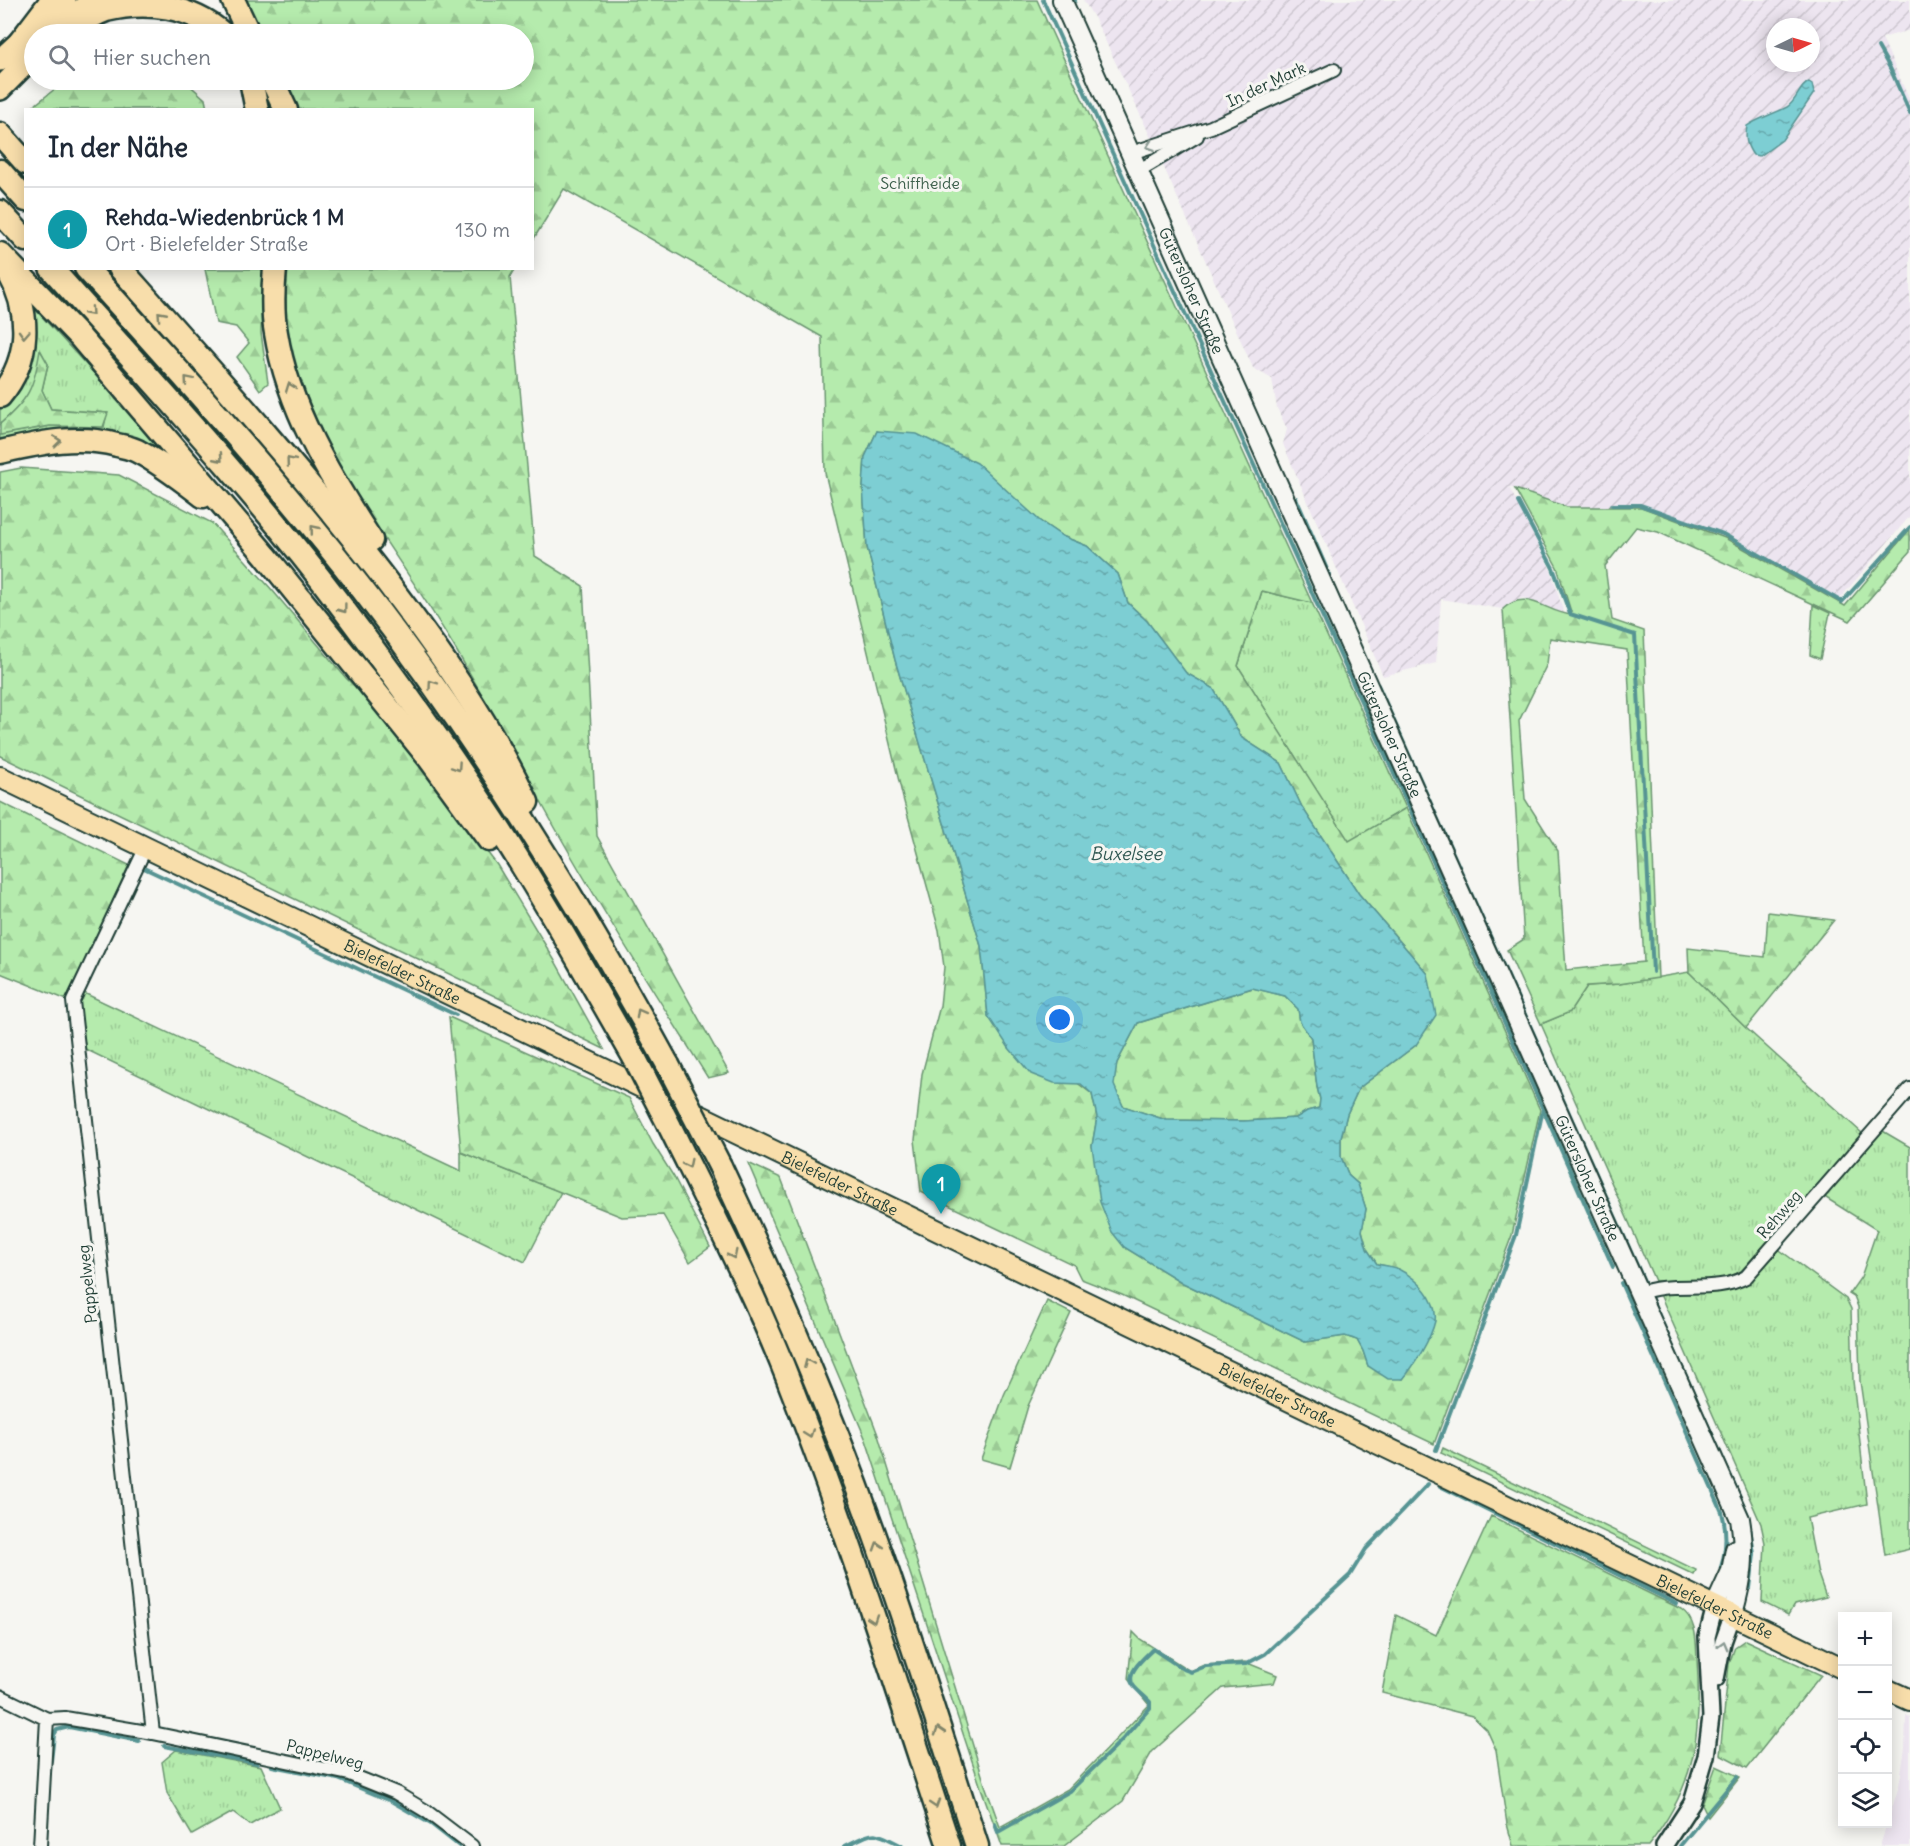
<!DOCTYPE html>
<html lang="de">
<meta charset="utf-8">
<style>
body{margin:0;font-family:Delius,sans-serif;background:#f6f6f7;color:#1f2937}
.controls{position:absolute;right:18px;bottom:18px;display:grid;overflow:hidden;border-radius:0px;box-shadow:0 3px 15px #0003}
.controls button{width:54px;height:54px;display:grid;place-items:center;padding:0;border:0;border-bottom:2px solid #e0e1e3;background:#fff;color:#1f2937;font:30px sans-serif}
.compass{position:absolute;left:1766px;top:18px;width:54px;height:54px;border-radius:50%;background:#fff;box-shadow:0 3px 15px #0003;rotate:85deg}
.you{position:absolute;left:1060px;top:1020px;width:21px;height:21px;margin:-15px;border:4px solid #fff;border-radius:50%;background:#1a73e8;box-shadow:0 0 0 9px #1a73e833}
.badge{display:grid;place-items:center;width:39px;height:39px;border-radius:50%;background:#ea580c;color:#fff;font-size:20px;font-weight:700}
.pin{position:absolute;translate:-50% -50px;filter:drop-shadow(0 2px 3px #0008)}
.pin::after{content:'';position:absolute;top:32px;width:21px;height:18px;background:inherit;clip-path:polygon(0 0,100% 0,50% 100%)}
.list{margin:0;padding:0;list-style:none}
h2{display:flex;justify-content:space-between;align-items:center;height:78px;margin:0;padding:0 24px;font-size:26px}
h2 small{font-size:20px;font-weight:400;color:#747a83}
.list li{display:grid;grid-template-columns:39px 1fr auto;gap:18px;align-items:center;box-sizing:border-box;height:84px;padding:0 24px;border-top:2px solid #e0e1e3}
.list b{display:block;font-size:22px;white-space:nowrap}
.list p{margin:0;font-size:20px;white-space:nowrap;color:#747a83}
.list em{font-size:20px;font-style:normal;color:#747a83}
.icon{flex:none;width:33px;height:33px;fill:none;stroke:currentColor;stroke-width:2;stroke-linecap:round;stroke-linejoin:round}
.map{position:relative;flex:none;width:1910px;height:1846px;overflow:hidden}
.search{position:absolute;background:#fff;box-shadow:0 3px 15px #0003;left:24px;top:24px;width:510px;height:66px;display:flex;align-items:center;gap:15px;box-sizing:border-box;padding:0 21px;border-radius:33px;color:#747a83;font-size:22px}
.panel{position:absolute;background:#fff;box-shadow:0 3px 15px #0003;left:24px;top:108px;width:510px;height:162px;border-radius:0px}
.map>svg:first-child{display:block}
.built{fill:#ede5f0}
.industrial{fill:url(#industrial-furrows);fill-rule:evenodd}
.grass{fill:url(#grass-tufts);stroke:#6a9470;stroke-width:1.5}
.forest{fill:url(#forest-firs);stroke:#6a9470;stroke-width:1.5;fill-rule:evenodd}
.water{fill:url(#water-ripples);stroke:#579493;stroke-width:1.5;fill-rule:evenodd}
.lines{fill:none;stroke-linecap:round;stroke-linejoin:round}
.stream{stroke:#579493;stroke-width:4}
.minor-casing{stroke:#1f3d34;stroke-width:16}
.tertiary-casing{stroke:#1f3d34;stroke-width:20}
.secondary-casing{stroke:#1f3d34;stroke-width:22}
.primary-casing{stroke:#1f3d34;stroke-width:24}
.trunk-casing{stroke:#1f3d34;stroke-width:26}
.motorway-casing{stroke:#1f3d34;stroke-width:27}
.minor{stroke:#f6f6f2;stroke-width:12}
.tertiary{stroke:#f6f6f2;stroke-width:15}
.secondary{stroke:#f6f6f2;stroke-width:18}
.primary{stroke:#f8deab;stroke-width:20}
.trunk{stroke:#f8deab;stroke-width:21}
.motorway{stroke:#f8deab;stroke-width:22}
.motorway-bridge-casing{stroke:#1f3d34;stroke-width:27;stroke-linecap:butt}
.motorway-bridge{stroke:#f8deab;stroke-width:22}
.oneway{stroke:#8a9a93}
.oneway2{stroke:#81856a}
.labels{text-anchor:middle;stroke-width:6;stroke-linejoin:round;paint-order:stroke}
.street-label{font-size:16px;fill:#1f3d34;stroke:#f6f6f2}
.park-label{font-size:16px;fill:#3d604c;stroke:#f6f6f2}
.water-label{font-size:18px;font-style:italic;fill:#325a54;stroke:#f6f6f2}
</style>
<div class="map">
<svg width="1910" height="1846" viewBox="0 0 1910 1846">
<defs>
<pattern id="industrial-furrows" width="10" height="10" patternUnits="userSpaceOnUse" patternTransform="scale(1.5)"><rect width="10" height="10" fill="#ede5f0"/><path d="M-1 1l2-2M0 10L10 0M9 11l2-2" fill="none" stroke="#cbc5ce"/></pattern>
<pattern id="grass-tufts" width="24" height="20" patternUnits="userSpaceOnUse" patternTransform="scale(1.5)"><rect width="24" height="20" fill="#b5ebad"/><path d="M3 7l-1-3M5 7V3M7 7l1-3M15 17l-1-3M17 17v-4M19 17l1-3" fill="none" stroke="#9bca95"/></pattern>
<pattern id="forest-firs" width="22" height="20" patternUnits="userSpaceOnUse" patternTransform="scale(1.5)"><rect width="22" height="20" fill="#b5ebad"/><path d="M5 1l3.5 6h-7zM16 11l3.5 6h-7z" fill="#9bca95"/></pattern>
<pattern id="water-ripples" width="26" height="14" patternUnits="userSpaceOnUse" patternTransform="scale(1.5)"><rect width="26" height="14" fill="#7dced3"/><path d="M2 4q2-2 4 0t4 0M15 11q2-2 4 0t4 0" fill="none" stroke="#66a8ac"/></pattern>
</defs>
<rect width="100%" height="100%" fill="#f6f6f2"/>
<filter id="ink" filterUnits="userSpaceOnUse"><feTurbulence type="fractalNoise" baseFrequency=".0167" numOctaves="2"/><feDisplacementMap in="SourceGraphic" scale="12" xChannelSelector="R" yChannelSelector="G"/><feConvolveMatrix kernelMatrix="1 2 1 2 8 2 1 2 1" color-interpolation-filters="sRGB"/></filter>
<g filter="url(#ink)">
<path class="built" d="M 1906,1715 L 1910,1717 L 1910,1846 L 1880,1846 L 1899,1786 L 1905,1748 Z"/>
<path class="industrial" d="M 1083,0 L 1910,0 L 1910,30 L 1882,38 L 1910,101 L 1910,516 L 1837,602 L 1725,538 L 1641,507 L 1567,507 L 1509,487 L 1551,570 L 1564,614 L 1523,598 L 1511,602 L 1503,609 L 1441,599 L 1436,663 L 1383,676 L 1283,444 L 1287,429 L 1277,408 L 1272,379 L 1253,368 L 1146,127 L 1095,19 ZM 1775,27 L 1811,27 L 1811,63 L 1775,63 Z"/>
<g class="grass">
<path d="M 34,308 L 178,465 L 140,446 L 0,448 L 0,435 L 50,426 L 104,427 L 107,413 L 51,409 L 42,390 L 48,364 L 41,351 C 39,359 38,367 36,375 C 31,396 16,410 0,424 L 0,409 L 12,395 L 32,310 Z"/>
<path d="M 1262,591 L 1312,603 L 1406,808 L 1349,842 L 1238,666 Z"/>
<path d="M 1813,605 L 1830,613 L 1820,659 L 1810,655 Z"/>
<path d="M 1689,972 L 1746,1028 L 1863,1134 L 1741,1271 L 1726,1279 L 1655,1281 L 1541,1024 L 1570,1012 L 1587,986 L 1619,984 Z"/>
<path d="M 84,993 L 461,1171 L 461,1152 L 561,1192 L 525,1262 L 83,1048 L 79,1005 Z"/>
<path d="M 1881,1130 L 1910,1147 L 1910,1549 L 1885,1555 L 1860,1381 L 1858,1307 L 1854,1297 L 1849,1294 L 1861,1277 L 1877,1230 L 1823,1196 Z"/>
<path d="M 1777,1248 L 1846,1299 L 1851,1309 L 1853,1381 L 1867,1504 L 1807,1518 L 1818,1574 L 1826,1597 L 1794,1605 L 1788,1615 L 1762,1602 L 1765,1543 L 1761,1524 L 1659,1292 L 1726,1289 Z"/>
<path d="M 1443,1448 L 1696,1570 L 1694,1575 L 1441,1453 Z"/>
<path d="M 176,1750 L 261,1766 L 280,1808 L 250,1825 L 233,1812 L 192,1835 L 167,1793 L 162,1762 Z"/>
</g>
<g class="forest">
<path d="M 245,0 L 1037,0 L 1312,603 L 1262,591 L 1238,666 L 1349,841 L 1406,808 L 1540,1110 L 1512,1235 L 1434,1444 L 1122,1295 L 1081,1279 L 1074,1265 L 921,1192 L 915,1140 L 922,1074 L 940,1006 L 944,967 L 939,930 L 903,798 L 825,473 L 822,337 L 564,189 L 533,240 L 532,110 L 298,109 L 286,80 L 524,80 L 524,34 L 261,34 ZM 877,431 L 1010,495 L 1040,521 L 1062,536 L 1087,546 L 1118,574 L 1128,603 L 1147,621 L 1186,673 L 1213,688 L 1242,738 L 1281,763 L 1302,807 L 1359,894 L 1428,974 L 1416,1045 L 1359,1088 L 1347,1114 L 1341,1137 L 1341,1157 L 1349,1176 L 1358,1184 L 1366,1209 L 1362,1230 L 1367,1249 L 1377,1264 L 1399,1269 L 1425,1345 L 1403,1379 L 1368,1366 L 1363,1351 L 1357,1340 L 1345,1336 L 1305,1342 L 1183,1283 L 1124,1247 L 1092,1146 L 1097,1117 L 1092,1094 L 988,1016 L 981,946 L 895,660 L 867,547 L 863,487 L 865,457 Z"/>
<path d="M 66,80 L 184,80 L 205,99 L 207,109 L 30,109 Z"/>
<path d="M 205,269 L 263,269 L 261,333 L 268,383 L 260,390 L 237,357 L 249,343 L 236,327 L 216,323 Z"/>
<path d="M 288,269 L 515,269 L 510,277 L 535,556 L 583,586 L 597,836 L 729,1073 L 708,1078 C 660,1001 610,924 565,845 C 525,776 489,703 447,635 C 395,550 329,469 297,374 C 286,341 284,303 288,269 Z"/>
<path d="M 40,350 L 48,364 L 42,390 L 51,409 L 108,413 L 103,427 L 50,426 L 0,435 L 0,424 C 29,399 34,388 40,350 Z"/>
<path d="M 21,468 L 119,475 L 212,523 L 273,591 L 346,678 L 378,709 L 497,865 L 555,961 L 604,1049 L 0,756 L 0,472 Z"/>
<path d="M 1515,489 L 1567,507 L 1641,507 L 1725,538 L 1845,606 L 1910,529 L 1910,552 L 1850,621 L 1658,532 L 1636,527 L 1605,566 L 1612,620 L 1644,631 L 1658,978 L 1619,984 L 1587,986 L 1570,1012 L 1541,1024 L 1507,950 L 1524,939 L 1503,609 C 1527,587 1546,613 1572,615 L 1557,567 ZM 1550,638 L 1627,650 L 1644,962 L 1566,970 L 1558,851 L 1525,799 L 1519,721 L 1547,664 Z"/>
<path d="M 0,802 L 129,865 L 67,1000 L 0,973 Z"/>
<path d="M 1768,912 L 1834,920 L 1746,1028 L 1689,972 L 1688,948 L 1765,957 Z"/>
<path d="M 1253,988 L 1285,996 L 1298,1009 L 1300,1022 L 1311,1038 L 1317,1087 L 1320,1099 L 1319,1108 L 1307,1111 L 1296,1118 L 1244,1121 L 1166,1120 L 1123,1106 L 1113,1085 L 1117,1063 L 1138,1023 Z"/>
<path d="M 449,1017 L 629,1098 L 653,1144 L 674,1177 L 710,1247 L 690,1262 L 663,1215 L 622,1217 L 461,1152 Z"/>
<path d="M 748,1163 L 781,1178 L 878,1435 L 985,1785 L 1000,1827 L 1068,1789 L 1149,1705 L 1128,1679 L 1133,1632 L 1140,1639 L 1190,1671 L 1204,1665 L 1245,1662 L 1277,1675 L 1274,1683 L 1223,1688 L 1152,1752 L 1123,1801 L 1064,1846 L 1002,1846 L 981,1788 L 866,1440 Z"/>
<path d="M 1047,1301 L 1071,1313 L 1028,1406 L 1010,1467 L 981,1459 L 1004,1395 Z"/>
<path d="M 1491,1516 L 1681,1609 C 1697,1620 1696,1641 1697,1659 C 1702,1733 1696,1786 1648,1846 L 1513,1846 L 1507,1824 L 1496,1750 L 1487,1730 L 1472,1716 L 1382,1693 L 1396,1615 L 1436,1635 Z"/>
<path d="M 1745,1640 L 1821,1675 L 1747,1768 L 1720,1754 L 1729,1664 L 1735,1647 Z"/>
<path d="M 1716,1766 L 1740,1777 L 1708,1817 L 1702,1805 Z"/>
</g>
<g class="water">
<path d="M 1809,82 L 1812,84 L 1814,93 L 1782,140 L 1760,156 L 1753,155 C 1746,145 1745,138 1747,126 C 1759,118 1774,114 1787,107 C 1797,101 1799,86 1809,82 Z"/>
<path d="M 877,431 L 917,434 L 977,463 L 1040,521 L 1062,536 L 1087,546 L 1118,574 L 1128,603 L 1147,621 L 1186,673 L 1213,688 L 1242,738 L 1281,763 L 1302,807 L 1359,894 L 1428,974 L 1436,1015 L 1416,1045 L 1359,1088 L 1347,1114 L 1341,1137 L 1341,1157 L 1349,1176 L 1358,1184 L 1366,1209 L 1362,1231 L 1367,1249 L 1377,1264 C 1385,1266 1394,1266 1400,1270 C 1418,1279 1438,1300 1435,1321 C 1431,1339 1414,1366 1403,1379 L 1388,1379 L 1368,1366 L 1363,1351 L 1357,1340 L 1345,1336 L 1305,1342 L 1183,1283 L 1124,1247 L 1112,1232 L 1100,1202 L 1092,1146 L 1097,1117 L 1092,1094 L 1081,1084 L 1054,1083 L 1031,1074 L 1009,1048 L 988,1016 L 981,946 L 895,660 L 867,547 L 863,487 L 865,457 ZM 1252,988 L 1285,996 L 1298,1009 L 1300,1022 L 1311,1038 L 1317,1087 L 1320,1099 L 1319,1108 L 1307,1111 L 1296,1118 L 1244,1121 L 1166,1120 L 1123,1106 L 1114,1085 L 1117,1063 L 1138,1023 Z"/>
</g>
<g class="lines">
<g class="stream">
<path d="M 1043,0 L 1409,807 L 1613,1267"/>
<path d="M 1075,0 L 1075,1"/>
<path d="M 1878,47 L 1890,68 L 1910,113"/>
<path d="M 1296,498 L 1329,574"/>
<path d="M 1518,502 L 1553,568 L 1570,614 L 1635,635 L 1653,972"/>
<path d="M 1612,505 L 1640,505 L 1723,534 L 1842,602 L 1910,527"/>
<path d="M 1378,685 L 1644,1281"/>
<path d="M 146,869 L 456,1015"/>
<path d="M 1621,1283 L 1722,1512 C 1727,1531 1727,1548 1721,1567"/>
<path d="M 1650,1295 L 1748,1515 L 1754,1554 L 1750,1588"/>
<path d="M 1436,1450 L 1516,1235 L 1543,1109"/>
<path d="M 1440,1486 L 1677,1604"/>
<path d="M 164,1746 L 257,1763"/>
<path d="M 51,1761 L 54,1735 L 57,1730 L 69,1727 L 139,1741"/>
<path d="M 272,1766 L 338,1779 L 391,1801 L 431,1824 L 459,1846"/>
<path d="M 995,1824 L 998,1832 L 1070,1791 L 1122,1740 L 1150,1708 L 1150,1702 C 1145,1696 1137,1691 1133,1685 C 1125,1673 1145,1657 1153,1649 L 1183,1669 L 1191,1672 L 1206,1666 L 1246,1664 L 1265,1654 L 1350,1575 L 1366,1549 L 1428,1484"/>
<path d="M 845,1846 C 875,1832 872,1829 902,1846"/>
<path d="M 1680,1846 L 1737,1777"/>
</g>
<g class="minor-casing">
<g id="minor">
<path d="M 1131,153 L 1211,127 L 1334,70"/>
<path d="M 1138,171 L 1197,136"/>
<path d="M 146,847 L 73,1001 L 153,1733"/>
<path d="M 1638,1294 C 1672,1279 1713,1295 1746,1277 L 1910,1089"/>
<path d="M 0,1696 L 47,1719 L 65,1718 L 153,1733 L 349,1774 L 396,1793 L 426,1811 L 472,1846"/>
<path d="M 40,1846 L 47,1719"/>
</g>
</g>
<g class="tertiary-casing">
<g id="tertiary">
<path d="M 1716,1679 L 1723,1642 L 1733,1614"/>
<path d="M 1664,1846 L 1692,1803 L 1706,1756 L 1711,1717 L 1707,1637 L 1715,1606"/>
</g>
</g>
<g class="secondary-casing">
<g id="secondary">
<path id="s1" d="M 1062,0 L 1740,1519 C 1746,1556 1743,1578 1733,1614"/>
<path d="M 1715,1606 L 1731,1571 L 1735,1549"/>
</g>
</g>
<g class="primary-casing">
<g id="primary">
<path id="s2" d="M 0,777 L 1842,1668"/>
<path d="M 1888,1690 L 1910,1700"/>
</g>
</g>
<g class="trunk-casing">
<g id="trunk">
<path d="M 62,28 L 92,0"/>
<path d="M 0,60 L 65,0"/>
<path d="M 0,89 L 34,55"/>
</g>
</g>
<g class="motorway-casing">
<g id="motorway">
<path d="M 233,0 L 249,34"/>
<path d="M 62,34 C 76,26 90,16 106,10 C 147,0 191,6 223,34"/>
<path d="M 20,42 L 52,0"/>
<path d="M 251,80 L 257,110"/>
<path d="M 272,80 L 286,110"/>
<path d="M 0,134 L 26,163"/>
<path d="M 0,171 L 26,200"/>
<path d="M 0,212 L 26,240"/>
<path d="M 0,254 L 79,336 L 266,556 L 429,758 L 489,840"/>
<path d="M 51,268 C 150,379 252,488 342,607 C 394,676 446,748 494,821 C 544,898 589,979 635,1059"/>
<path d="M 86,268 C 181,373 275,477 362,589 C 478,738 577,899 668,1065"/>
<path d="M 120,268 C 209,368 298,467 380,573 C 435,645 488,719 527,802"/>
<path d="M 275,268 C 273,289 272,312 276,333 C 288,408 330,477 371,540"/>
<path d="M 0,396 C 31,359 31,312 8,271"/>
<path d="M 0,452 C 40,443 77,434 117,445 C 125,447 133,448 139,452 C 162,464 182,480 203,496"/>
<path d="M 669,1125 C 712,1212 758,1300 793,1392 C 851,1541 899,1694 949,1846"/>
<path d="M 720,1166 C 774,1280 824,1395 867,1514 C 907,1623 941,1735 977,1846"/>
</g>
</g>
<use href="#minor" class="minor"/>
<use href="#tertiary" class="tertiary"/>
<use href="#secondary" class="secondary"/>
<use href="#primary" class="primary"/>
<use href="#trunk" class="trunk"/>
<use href="#motorway" class="motorway"/>
<g class="motorway-bridge-casing">
<g id="motorway-bridge">
<path d="M 635,1059 L 669,1125"/>
<path d="M 668,1065 L 720,1166"/>
</g>
</g>
<use href="#motorway-bridge" class="motorway-bridge"/>
</g>
<defs><path id="oneway-chevron" d="M-2-3.5L2.5 0L-2 3.5" fill="none" stroke-width="1.6" stroke-linecap="round" stroke-linejoin="round" transform="scale(1.5)"/></defs>
<g class="oneway">
<use href="#oneway-chevron" transform="translate(1150 146) rotate(161)"/>
<use href="#oneway-chevron" transform="translate(1723 1645) rotate(-75)"/>
</g>
<g class="oneway2">
<use href="#oneway-chevron" transform="translate(90 312) rotate(48)"/>
<use href="#oneway-chevron" transform="translate(161 315) rotate(-132)"/>
<use href="#oneway-chevron" transform="translate(24 334) rotate(93)"/>
<use href="#oneway-chevron" transform="translate(188 380) rotate(-131)"/>
<use href="#oneway-chevron" transform="translate(290 387) rotate(-111)"/>
<use href="#oneway-chevron" transform="translate(57 441) rotate(-6)"/>
<use href="#oneway-chevron" transform="translate(219 458) rotate(48)"/>
<use href="#oneway-chevron" transform="translate(290 461) rotate(-130)"/>
<use href="#oneway-chevron" transform="translate(314 529) rotate(-129)"/>
<use href="#oneway-chevron" transform="translate(343 609) rotate(53)"/>
<use href="#oneway-chevron" transform="translate(432 684) rotate(-126)"/>
<use href="#oneway-chevron" transform="translate(457 767) rotate(56)"/>
<use href="#oneway-chevron" transform="translate(640 1013) rotate(-119)"/>
<use href="#oneway-chevron" transform="translate(688 1164) rotate(64)"/>
<use href="#oneway-chevron" transform="translate(733 1255) rotate(64)"/>
<use href="#oneway-chevron" transform="translate(808 1363) rotate(-113)"/>
<use href="#oneway-chevron" transform="translate(809 1434) rotate(70)"/>
<use href="#oneway-chevron" transform="translate(878 1546) rotate(-108)"/>
<use href="#oneway-chevron" transform="translate(873 1619) rotate(71)"/>
<use href="#oneway-chevron" transform="translate(939 1731) rotate(-108)"/>
<use href="#oneway-chevron" transform="translate(935 1804) rotate(72)"/>
</g>
</g>
<g class="labels">
<g class="street-label">
<text transform="translate(1266 84) rotate(-25)" y="6">In der Mark</text>
<text dy="6" stroke="none"><textPath href="#s1" startOffset="318">Gütersloher Straße</textPath></text>
<text dy="6" stroke="none"><textPath href="#s1" startOffset="804">Gütersloher Straße</textPath></text>
<text dy="6" stroke="none"><textPath href="#s2" startOffset="447">Bielefelder Straße</textPath></text>
<text dy="6" stroke="none"><textPath href="#s1" startOffset="1290">Gütersloher Straße</textPath></text>
<text dy="6" stroke="none"><textPath href="#s2" startOffset="933">Bielefelder Straße</textPath></text>
<text transform="translate(1779 1214) rotate(-49)" y="6">Rehweg</text>
<text transform="translate(87 1284) rotate(-96)" y="6">Pappelweg</text>
<text dy="6" stroke="none"><textPath href="#s2" startOffset="1419">Bielefelder Straße</textPath></text>
<text dy="6" stroke="none"><textPath href="#s2" startOffset="1905">Bielefelder Straße</textPath></text>
<text transform="translate(325 1754) rotate(14)" y="6">Pappelweg</text>
</g>
<g class="park-label">
<text x="920" y="189">Schiffheide</text>
</g>
<g class="water-label">
<text x="1126" y="860">Buxelsee</text>
</g>
</g>
</svg>
<div class="controls">
<button>+</button>
<button>−</button>
<button><svg class="icon" aria-label="locate" viewBox="0 0 24 24"><circle cx="12" cy="12" r="6"/><path d="M12 2v4M12 18v4M2 12h4M18 12h4"/></svg></button>
<button><svg class="icon" aria-label="layers" viewBox="0 0 24 24"><path d="M12 4l9 5-9 5-9-5zM3 14l9 5 9-5"/></svg></button>
</div>
<svg class="compass" viewBox="-18 -18 36 36"><path d="M0-13l5 13h-10z" fill="#e53935"/><path d="M0 13l5-13h-10z" fill="#747a83"/></svg>
<div class="you"></div>
<div class="pin badge" style="left:941px;top:1214px;background:#0f9aa8">1</div>
<div class="search"><svg class="icon" aria-label="search" viewBox="0 0 24 24"><circle cx="10" cy="10" r="6"/><path d="M15 15l6 6"/></svg>Hier suchen</div>
<section class="panel">
<h2>In der Nähe<small></small></h2>
<ul class="list">
<li><span class="badge" style="background:#0f9aa8">1</span><div><b>Rehda-Wiedenbrück 1 M</b><p>Ort · Bielefelder Straße</p></div><em>130 m</em></li>
</ul>
</section>
</div>
